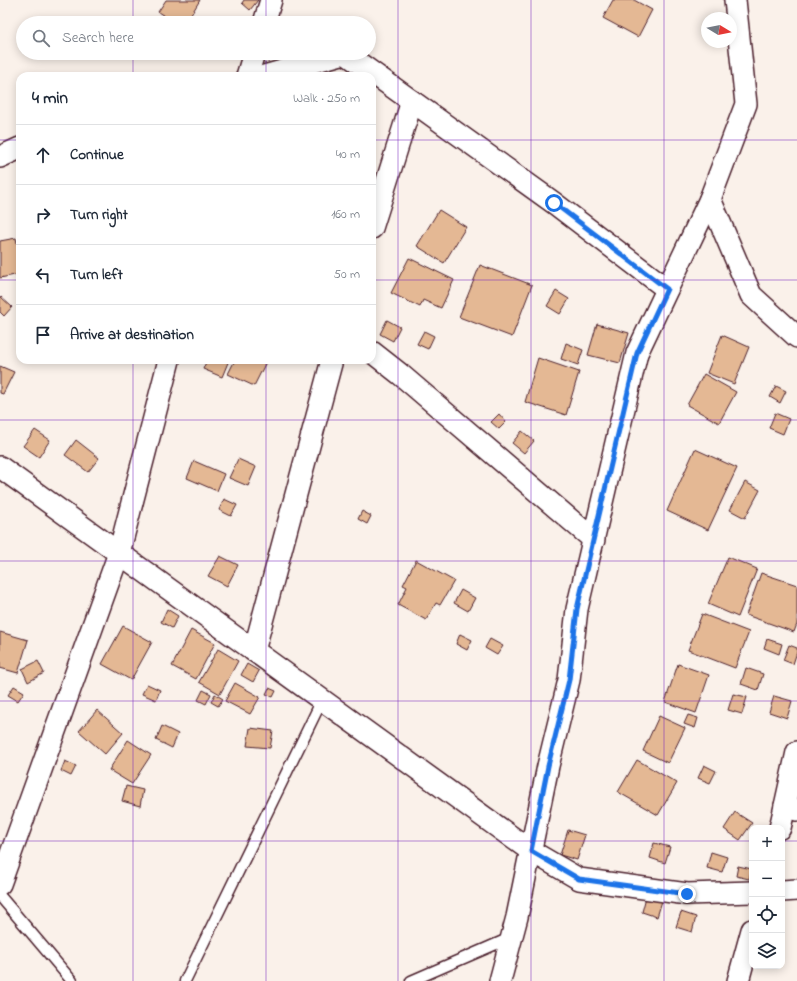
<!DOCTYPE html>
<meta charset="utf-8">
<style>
body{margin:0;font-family:"Indie Flower",sans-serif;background:#f2f2f3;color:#1f2937}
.controls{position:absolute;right:12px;bottom:12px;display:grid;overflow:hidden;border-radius:8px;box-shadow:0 2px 10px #0003}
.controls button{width:36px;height:36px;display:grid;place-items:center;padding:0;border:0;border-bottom:1px solid #e0e1e3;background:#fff;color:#1f2937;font:20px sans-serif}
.compass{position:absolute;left:701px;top:12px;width:36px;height:36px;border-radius:50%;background:#fff;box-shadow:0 2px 10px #0003;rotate:100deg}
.stop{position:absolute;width:12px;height:12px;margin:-9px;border:3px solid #1a73e8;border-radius:50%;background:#fff}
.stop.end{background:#1a73e8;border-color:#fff;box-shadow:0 1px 4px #0008}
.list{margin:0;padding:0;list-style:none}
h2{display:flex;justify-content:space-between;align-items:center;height:52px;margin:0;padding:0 16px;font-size:17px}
h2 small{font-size:13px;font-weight:400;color:#747a83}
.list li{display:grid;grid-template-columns:26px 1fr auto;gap:12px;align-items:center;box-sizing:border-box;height:60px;padding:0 16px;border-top:1px solid #e0e1e3}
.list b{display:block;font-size:15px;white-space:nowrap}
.list em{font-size:13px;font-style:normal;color:#747a83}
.icon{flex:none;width:22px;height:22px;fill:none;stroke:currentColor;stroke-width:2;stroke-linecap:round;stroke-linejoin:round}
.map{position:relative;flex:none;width:797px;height:981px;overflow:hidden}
.search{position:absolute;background:#fff;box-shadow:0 2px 10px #0003;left:16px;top:16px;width:360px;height:44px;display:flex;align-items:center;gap:10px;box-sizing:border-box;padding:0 14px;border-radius:22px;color:#747a83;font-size:15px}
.panel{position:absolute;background:#fff;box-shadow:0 2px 10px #0003;left:16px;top:72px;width:360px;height:292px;border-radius:12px}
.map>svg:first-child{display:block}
.building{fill:#e4b894;stroke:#4a1f2b}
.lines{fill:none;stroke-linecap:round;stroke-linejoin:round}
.lane-casing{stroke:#4a1f2b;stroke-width:13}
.street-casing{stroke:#4a1f2b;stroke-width:24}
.lane{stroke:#fff;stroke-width:10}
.street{stroke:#fff;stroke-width:21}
.route{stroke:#1a73e8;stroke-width:5}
.grid{fill:none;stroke:#7b2cbf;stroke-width:1;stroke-opacity:0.55}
</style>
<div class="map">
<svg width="797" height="981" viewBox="0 0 797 981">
<rect width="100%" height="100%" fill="#faf1ea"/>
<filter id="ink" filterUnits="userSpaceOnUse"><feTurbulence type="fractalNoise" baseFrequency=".025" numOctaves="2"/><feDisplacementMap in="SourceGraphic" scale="8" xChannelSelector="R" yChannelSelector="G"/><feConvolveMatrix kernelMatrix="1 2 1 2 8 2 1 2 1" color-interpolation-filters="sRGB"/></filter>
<g filter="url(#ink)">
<g class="building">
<path d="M 166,0 L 200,0 L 186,23 L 175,23 L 158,12 Z"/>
<path d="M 244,0 L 258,0 L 250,10 L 242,3 Z"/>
<path d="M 613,0 L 634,0 L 652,10 L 638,37 L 603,18 Z"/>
<path d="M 439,210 L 466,227 L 444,263 L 417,246 Z"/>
<path d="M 16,238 L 20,258 L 20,274 L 0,278 L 0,241 Z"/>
<path d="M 409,258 L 454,280 L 441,308 L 423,300 L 420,307 L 391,293 Z"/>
<path d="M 480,265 L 532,285 L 512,337 L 459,317 Z"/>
<path d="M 556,291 L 569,299 L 560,314 L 547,306 Z"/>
<path d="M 1,297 L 12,307 L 4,316 L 0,312 L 0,298 Z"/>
<path d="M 387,320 L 400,327 L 393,341 L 380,334 Z"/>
<path d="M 597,324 L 629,333 L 620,363 L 588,355 Z"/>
<path d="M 424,331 L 434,336 L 428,349 L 417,344 Z"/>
<path d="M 722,335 L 749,347 L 734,384 L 707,373 Z"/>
<path d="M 566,343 L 583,350 L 578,365 L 561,359 Z"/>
<path d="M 538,358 L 579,372 L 566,415 L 525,402 Z"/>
<path d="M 207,360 L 229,360 L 222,377 L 203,369 Z"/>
<path d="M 235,360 L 267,360 L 254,386 L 228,374 Z"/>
<path d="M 0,366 L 14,372 L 3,394 L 0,393 Z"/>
<path d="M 704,374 L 736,392 L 719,423 L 687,405 Z"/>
<path d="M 776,386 L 786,391 L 780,403 L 770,397 Z"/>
<path d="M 775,413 L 789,419 L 783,434 L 769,428 Z"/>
<path d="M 499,414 L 506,422 L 499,429 L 491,422 Z"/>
<path d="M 35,430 L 50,440 L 39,457 L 23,446 Z"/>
<path d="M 522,431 L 534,441 L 524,453 L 512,443 Z"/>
<path d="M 76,440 L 99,458 L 88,472 L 65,455 Z"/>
<path d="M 695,449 L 737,468 L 708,530 L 667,511 Z"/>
<path d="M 238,459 L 256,467 L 248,486 L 229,478 Z"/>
<path d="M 194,461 L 224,474 L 217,491 L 187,478 Z"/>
<path d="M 745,482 L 760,490 L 745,518 L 730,510 Z"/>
<path d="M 224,499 L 237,505 L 231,516 L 219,510 Z"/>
<path d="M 362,511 L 371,516 L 367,524 L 358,519 Z"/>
<path d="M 220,556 L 238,565 L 227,586 L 208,576 Z"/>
<path d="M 728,557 L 757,569 L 738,617 L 708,604 Z"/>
<path d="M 416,560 L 454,581 L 440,605 L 436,603 L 426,620 L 398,605 L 407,587 L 403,585 Z"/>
<path d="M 761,573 L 797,585 L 797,624 L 794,632 L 746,615 Z"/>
<path d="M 461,590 L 475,598 L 468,611 L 454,603 Z"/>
<path d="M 167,609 L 178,616 L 172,628 L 161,622 Z"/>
<path d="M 702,614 L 749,632 L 735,668 L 688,650 Z"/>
<path d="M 123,626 L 152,642 L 131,680 L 102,664 Z"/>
<path d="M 191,630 L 215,643 L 196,679 L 172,666 Z"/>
<path d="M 0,632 L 28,640 L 18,673 L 0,668 Z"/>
<path d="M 460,634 L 472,640 L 467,650 L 456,644 Z"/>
<path d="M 490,639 L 503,646 L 497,655 L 485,648 Z"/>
<path d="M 767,639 L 782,644 L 779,654 L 764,648 Z"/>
<path d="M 789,645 L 797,648 L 797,652 L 793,664 L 783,660 Z"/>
<path d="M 218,649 L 238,661 L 220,694 L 199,682 Z"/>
<path d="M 38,661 L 44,673 L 28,682 L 22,669 Z"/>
<path d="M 247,664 L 259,671 L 253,682 L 241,675 Z"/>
<path d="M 678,664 L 709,675 L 696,713 L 665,702 Z"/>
<path d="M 746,668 L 763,674 L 758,690 L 741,684 Z"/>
<path d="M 235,683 L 260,697 L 250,714 L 225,701 Z"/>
<path d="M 147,684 L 160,690 L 156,700 L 142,694 Z"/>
<path d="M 14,686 L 24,692 L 18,701 L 8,695 Z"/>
<path d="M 269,688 L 276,691 L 273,697 L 266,694 Z"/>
<path d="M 203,690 L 211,694 L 206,704 L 198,700 Z"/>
<path d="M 215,694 L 223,699 L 218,706 L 211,702 Z"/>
<path d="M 733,694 L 747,697 L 742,714 L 728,710 Z"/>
<path d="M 774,696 L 792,701 L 787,718 L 769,712 Z"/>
<path d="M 97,710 L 123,733 L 105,754 L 79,731 Z"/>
<path d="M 688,715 L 698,718 L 695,728 L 684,724 Z"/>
<path d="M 659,716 L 685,728 L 668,763 L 643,751 Z"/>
<path d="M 162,726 L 178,734 L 172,748 L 156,740 Z"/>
<path d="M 250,728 L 273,731 L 270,748 L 247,746 Z"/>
<path d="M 128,740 L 151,755 L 132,784 L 109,770 Z"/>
<path d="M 637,760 L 677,783 L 658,815 L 618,792 Z"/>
<path d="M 65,761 L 76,766 L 71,776 L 61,771 Z"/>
<path d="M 704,765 L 716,771 L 710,783 L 698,778 Z"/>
<path d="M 126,786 L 143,790 L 140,806 L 122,801 Z"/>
<path d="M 735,812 L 752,823 L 740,840 L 724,829 Z"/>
<path d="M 568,830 L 585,835 L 577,860 L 560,855 Z"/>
<path d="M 654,843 L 670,847 L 665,863 L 650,858 Z"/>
<path d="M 711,852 L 727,857 L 722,872 L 707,868 Z"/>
<path d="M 738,866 L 752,869 L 749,879 L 736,876 Z"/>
<path d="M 646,897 L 662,901 L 657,917 L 642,912 Z"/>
<path d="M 681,912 L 696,917 L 692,932 L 676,927 Z"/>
</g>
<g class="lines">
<g class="lane-casing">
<g id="lane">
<path d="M 0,896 L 72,981"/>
<path d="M 185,981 L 322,700"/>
<path d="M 411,981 L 510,938"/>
</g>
</g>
<g class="street-casing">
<g id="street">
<path d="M 264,23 L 271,0"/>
<path d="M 247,76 L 254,53"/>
<path d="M 264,76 L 345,53 L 554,203 L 667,289"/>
<path d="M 0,157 L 20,148"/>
<path d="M 710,199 L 751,295 L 797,337"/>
<path d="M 372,228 L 412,101"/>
<path d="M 372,352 L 400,374 L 594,540"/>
<path d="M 0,467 L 531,851 L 579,879 L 687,894 L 752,892"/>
<path d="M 254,651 L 332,360"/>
<path d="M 797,752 L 785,806 L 797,810"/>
<path d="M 780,828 L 785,806"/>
<path d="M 0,884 L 119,553 L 169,360"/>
<path d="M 782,891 L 797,890"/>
<path d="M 500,981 L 517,917 L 548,766 L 569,680 L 577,609 L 637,353 L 710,199 L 746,104 L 735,0"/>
<path d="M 738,981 L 752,930"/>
</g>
</g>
<use href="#lane" class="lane"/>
<use href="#street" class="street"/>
</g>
</g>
<g class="lines" filter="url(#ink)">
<path class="route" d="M 554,203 L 667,289 L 637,353 L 577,609 L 569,680 L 548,766 L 531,851 L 579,879 L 687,894"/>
</g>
<path class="grid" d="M 133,0 L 133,23M 266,0 L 266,23M 398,0 L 398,981M 531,0 L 531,981M 664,0 L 664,981M 133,53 L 133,76M 266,53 L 266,76M 0,140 L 20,140M 372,140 L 797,140M 0,280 L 20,280M 372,280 L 797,280M 133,360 L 133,981M 266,360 L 266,981M 0,420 L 797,420M 0,561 L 797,561M 0,701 L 797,701M 0,841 L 752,841M 782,841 L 797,841"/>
</svg>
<div class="controls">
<button>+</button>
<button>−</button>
<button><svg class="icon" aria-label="locate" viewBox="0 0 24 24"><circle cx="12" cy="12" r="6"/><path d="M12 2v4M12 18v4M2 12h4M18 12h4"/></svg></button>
<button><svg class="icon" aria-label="layers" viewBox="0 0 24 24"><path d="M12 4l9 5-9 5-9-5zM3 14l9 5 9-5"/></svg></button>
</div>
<svg class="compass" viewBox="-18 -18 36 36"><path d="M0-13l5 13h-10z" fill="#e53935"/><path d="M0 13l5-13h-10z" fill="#747a83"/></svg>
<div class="stop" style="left:554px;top:203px"></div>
<div class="stop end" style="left:687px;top:894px"></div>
<div class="search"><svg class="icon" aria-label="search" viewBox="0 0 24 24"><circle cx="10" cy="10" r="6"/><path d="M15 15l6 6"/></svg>Search here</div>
<section class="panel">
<h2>4 min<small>Walk · 250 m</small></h2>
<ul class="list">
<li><svg class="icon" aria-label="ahead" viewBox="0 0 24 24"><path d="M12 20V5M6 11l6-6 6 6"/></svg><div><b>Continue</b></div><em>40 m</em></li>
<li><svg class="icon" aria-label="right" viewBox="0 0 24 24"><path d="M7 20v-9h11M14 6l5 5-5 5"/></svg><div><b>Turn right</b></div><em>160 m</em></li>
<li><svg class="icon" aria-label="left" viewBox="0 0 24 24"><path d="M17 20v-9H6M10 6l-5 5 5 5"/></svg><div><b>Turn left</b></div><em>50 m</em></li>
<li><svg class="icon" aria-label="arrive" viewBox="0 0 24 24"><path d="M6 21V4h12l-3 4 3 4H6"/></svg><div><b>Arrive at destination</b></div></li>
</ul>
</section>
</div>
